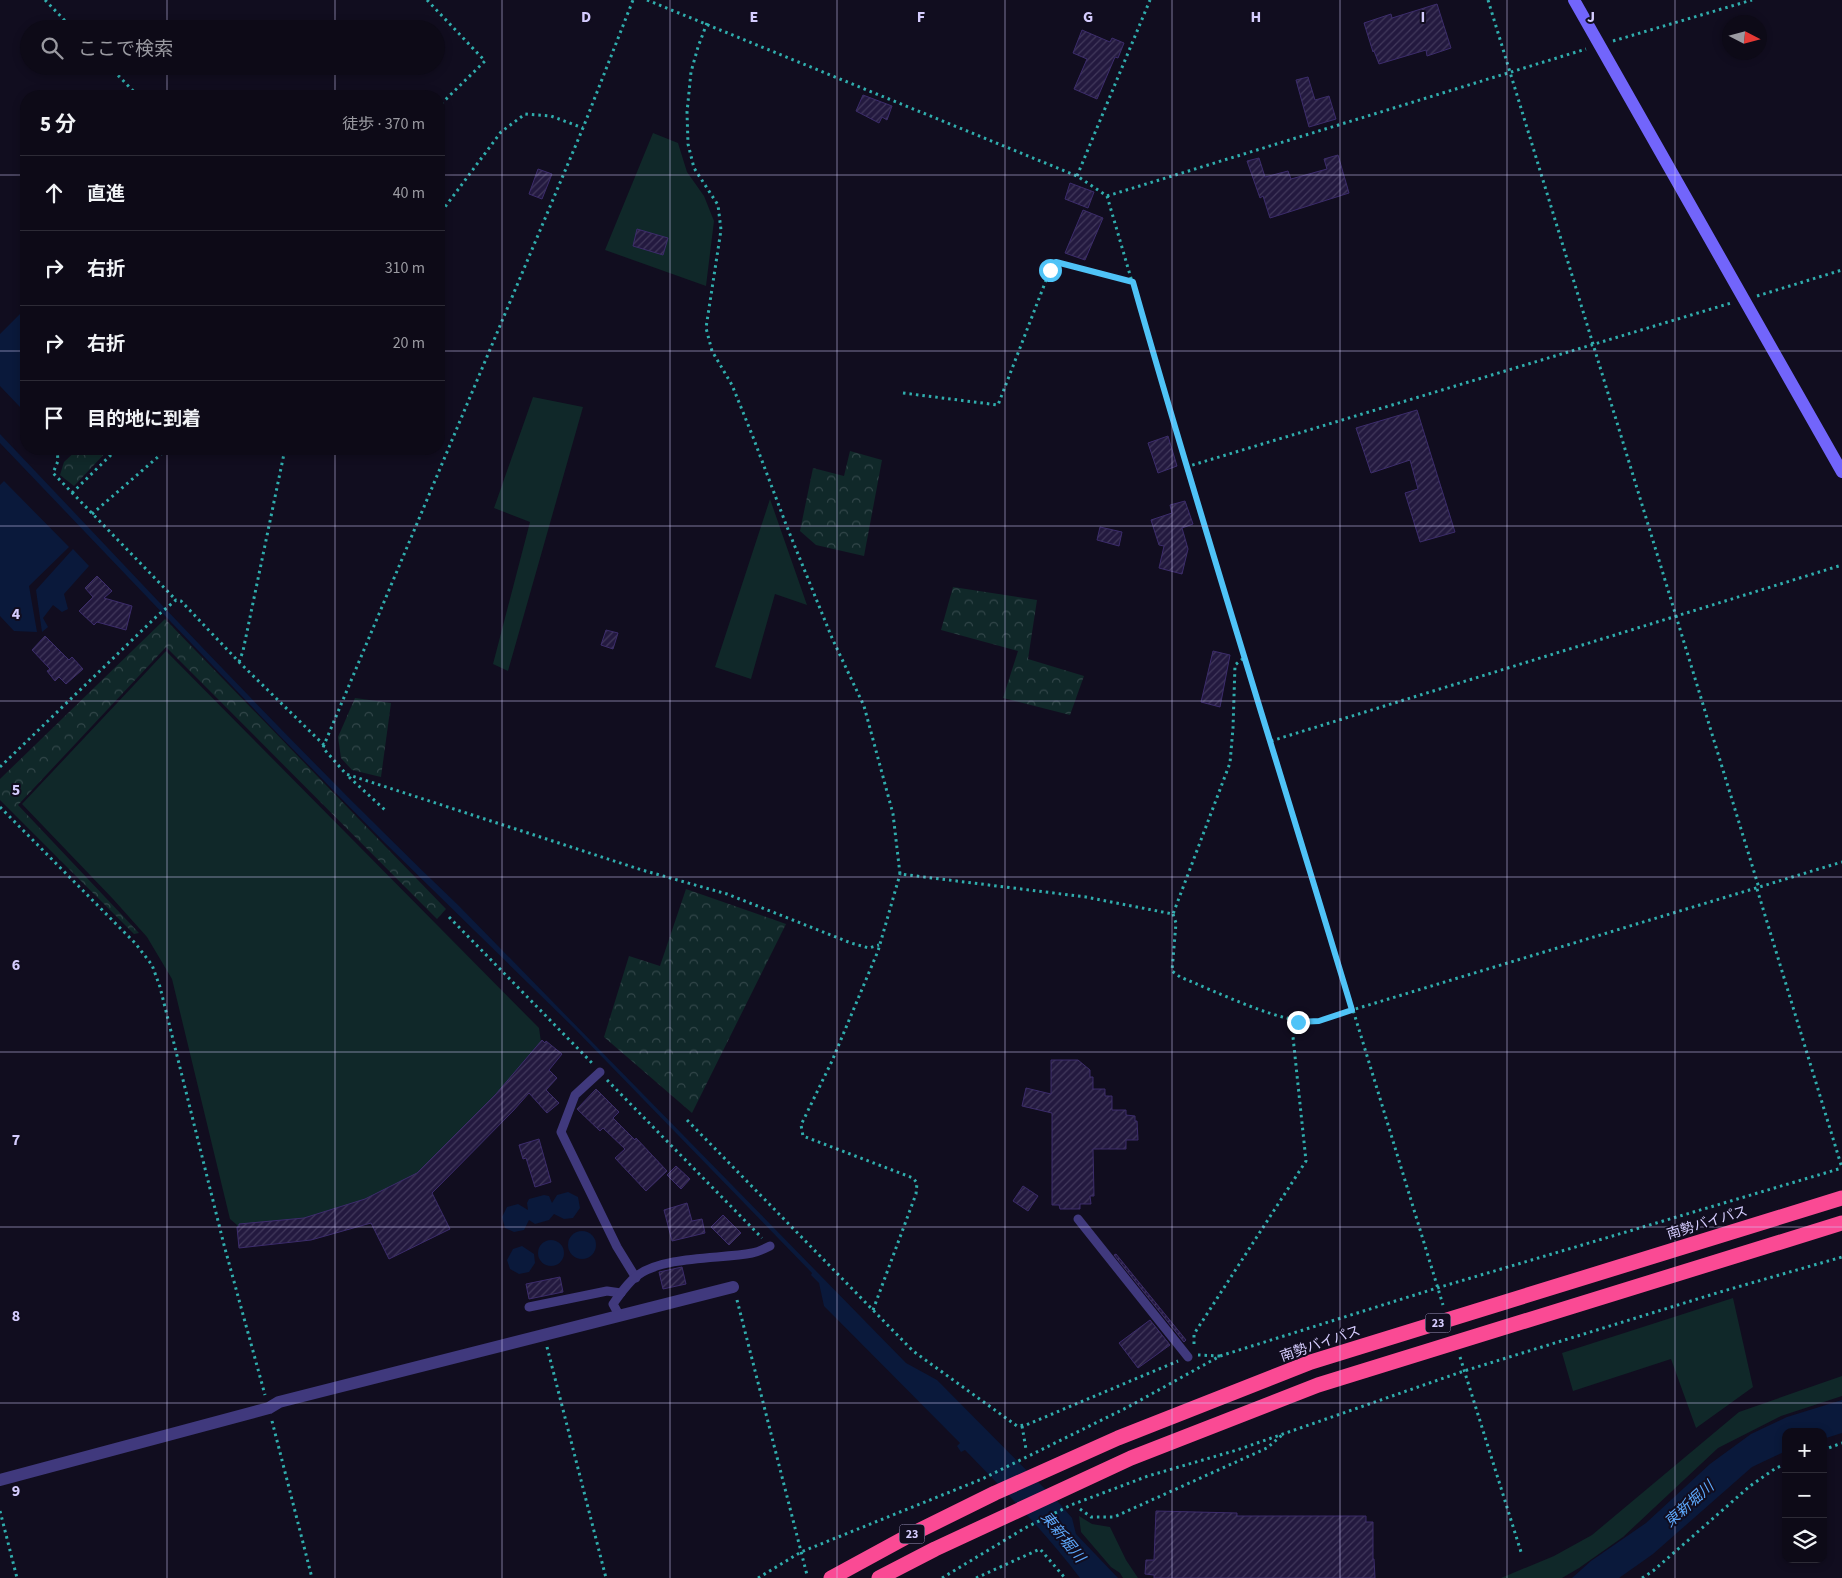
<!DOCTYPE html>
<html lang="ja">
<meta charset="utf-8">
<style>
body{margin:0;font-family:"Source Sans 3","Noto Sans JP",sans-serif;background:#1b1824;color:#f1f3f6}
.controls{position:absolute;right:15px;bottom:15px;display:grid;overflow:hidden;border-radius:10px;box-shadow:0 2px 8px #0003}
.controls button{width:45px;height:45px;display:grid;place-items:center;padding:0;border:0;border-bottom:1px solid #2d2b36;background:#0d0a17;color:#f1f3f6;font:25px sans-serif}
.compass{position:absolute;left:1722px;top:15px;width:45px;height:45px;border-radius:50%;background:#0d0a17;box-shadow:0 2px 8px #0003;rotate:96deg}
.stop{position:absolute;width:15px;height:15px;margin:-11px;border:4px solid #4fc3f7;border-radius:50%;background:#fff}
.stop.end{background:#4fc3f7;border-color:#fff;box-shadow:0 1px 5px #0008}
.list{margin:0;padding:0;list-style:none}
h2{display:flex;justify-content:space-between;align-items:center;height:65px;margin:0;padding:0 20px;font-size:21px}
h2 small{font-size:16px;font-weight:400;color:#9a9aa1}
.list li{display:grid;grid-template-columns:32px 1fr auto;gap:15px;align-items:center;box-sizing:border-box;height:75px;padding:0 20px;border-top:1px solid #2d2b36}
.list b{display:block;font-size:19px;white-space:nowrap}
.list em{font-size:16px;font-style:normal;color:#9a9aa1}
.icon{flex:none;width:28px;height:28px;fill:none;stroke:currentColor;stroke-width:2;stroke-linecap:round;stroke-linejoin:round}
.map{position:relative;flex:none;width:1842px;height:1578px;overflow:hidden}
.search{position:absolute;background:#0d0a17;box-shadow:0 2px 8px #0003;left:20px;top:20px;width:425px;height:55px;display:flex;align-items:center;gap:12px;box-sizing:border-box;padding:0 18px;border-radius:28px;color:#9a9aa1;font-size:19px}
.panel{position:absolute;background:#0d0a17;box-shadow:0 2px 8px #0003;left:20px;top:90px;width:425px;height:365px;border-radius:20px}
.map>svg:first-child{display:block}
.grass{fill:#102829}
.forest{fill:url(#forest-crowns)}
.water{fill:#0a193b}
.building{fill:url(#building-hatch);stroke:#3c2c6b}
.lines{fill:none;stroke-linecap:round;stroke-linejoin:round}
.path{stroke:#30adad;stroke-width:3;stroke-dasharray:2.5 4;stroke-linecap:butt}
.lane{stroke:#40397d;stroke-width:9}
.street{stroke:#40397d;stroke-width:12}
.secondary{stroke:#7265fb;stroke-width:12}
.highway{stroke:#fa4a94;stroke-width:15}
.route{stroke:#4fc3f7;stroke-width:6}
.grid{fill:none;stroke:#d5ccfe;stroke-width:1;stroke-opacity:0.55}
.labels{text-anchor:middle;stroke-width:4;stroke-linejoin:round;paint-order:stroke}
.shield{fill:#110d1f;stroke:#9a93bb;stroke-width:1}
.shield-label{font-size:12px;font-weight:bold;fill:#d5ccfe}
.street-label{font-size:14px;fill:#d5ccfe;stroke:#110d1f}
.water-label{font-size:15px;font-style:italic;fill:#5da8fb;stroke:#110d1f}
.grid-label{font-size:16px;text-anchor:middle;font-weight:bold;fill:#d5ccfe;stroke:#110d1f;stroke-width:4;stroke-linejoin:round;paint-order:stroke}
</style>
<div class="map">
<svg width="1842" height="1578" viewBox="0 0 1842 1578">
<defs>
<pattern id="forest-crowns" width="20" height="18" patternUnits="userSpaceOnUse" patternTransform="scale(1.25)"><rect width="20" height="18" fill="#102829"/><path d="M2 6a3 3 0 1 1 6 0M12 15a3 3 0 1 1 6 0" fill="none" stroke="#324649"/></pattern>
<pattern id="building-hatch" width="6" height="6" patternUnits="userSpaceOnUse" patternTransform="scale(1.25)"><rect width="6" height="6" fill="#23193f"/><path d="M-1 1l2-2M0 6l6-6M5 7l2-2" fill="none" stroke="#42395c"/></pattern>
</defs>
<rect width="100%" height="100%" fill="#110d1f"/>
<g class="grass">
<path d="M 653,133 L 678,143 L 687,172 L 704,196 L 714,221 L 706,286 L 605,250 Z"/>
<path d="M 533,397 L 583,407 L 508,671 L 493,664 L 530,522 L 494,508 Z"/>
<path d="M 770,499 L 807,605 L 775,594 L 751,679 L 715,667 Z"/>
<path d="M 166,651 L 539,1028 L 541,1042 L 515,1106 L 480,1145 L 441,1181 L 243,1247 L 237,1225 L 230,1219 L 172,979 L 147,937 L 113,899 L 22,804 Z"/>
<path d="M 1733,1298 L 1753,1387 L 1696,1428 L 1671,1359 L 1573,1391 L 1562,1353 Z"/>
<path d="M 1842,1376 L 1842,1396 L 1781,1416 L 1718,1448 L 1623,1537 L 1579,1568 L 1562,1578 L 1501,1578 L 1554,1556 L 1592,1535 L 1739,1412 Z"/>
<path d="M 1079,1516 L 1092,1524 L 1110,1527 L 1126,1560 L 1138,1578 L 1123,1578 L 1120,1573 L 1111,1567 L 1081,1532 Z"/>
</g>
<g class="forest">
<path d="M 78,449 L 109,449 L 74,486 L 60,475 L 64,462 Z"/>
<path d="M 850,451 L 882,460 L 864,556 L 816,545 L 800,531 L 813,468 L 844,476 Z"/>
<path d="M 953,587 L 1037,600 L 1028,659 L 1084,676 L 1070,715 L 1003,698 L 1018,651 L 941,630 Z"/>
<path d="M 165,619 L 446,909 L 437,919 L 166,647 L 18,805 L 139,933 L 134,934 L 0,800 L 0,779 Z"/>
<path d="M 355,698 L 391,703 L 381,777 L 352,770 L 341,758 L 338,737 Z"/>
<path d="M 686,889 L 786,924 L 692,1113 L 604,1037 L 629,956 L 660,966 Z"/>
</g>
<g class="water">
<path d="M 26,308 L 26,408 L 20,407 L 0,386 L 0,334 Z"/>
<path d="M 0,434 C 151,593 300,754 458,905 L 906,1363 L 937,1380 L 1060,1504 L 1072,1518 L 1076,1534 L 1118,1578 L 1080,1578 C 1045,1532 1005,1491 965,1450 L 961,1452 L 957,1446 L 960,1443 L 824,1306 L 819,1283 L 811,1275 L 812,1273 L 574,1028 L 385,843 L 277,733 L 0,443 Z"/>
<path d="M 4,481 L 69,547 L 29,586 L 37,632 L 14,631 L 0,616 L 0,485 Z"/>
<path d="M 73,549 L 89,566 L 64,594 L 68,609 L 62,612 L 53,605 L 43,618 L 48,627 L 42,632 L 36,590 Z"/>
<path d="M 568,1192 L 578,1197 L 580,1208 L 573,1218 L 564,1219 L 554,1214 L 549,1220 L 535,1224 L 529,1220 L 524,1230 L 514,1232 L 505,1228 L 502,1217 L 507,1207 L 518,1204 L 528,1210 L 527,1203 L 529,1199 L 544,1195 L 549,1196 L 552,1203 L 557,1195 Z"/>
<circle cx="582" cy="1245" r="14"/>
<circle cx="551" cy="1253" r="13"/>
<path d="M 522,1246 L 534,1254 L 535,1263 L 529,1272 L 519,1274 L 510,1269 L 507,1260 L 513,1249 Z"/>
<path d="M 1842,1400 L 1842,1433 L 1823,1439 L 1823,1432 L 1786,1432 L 1786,1451 L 1752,1467 L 1653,1554 L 1619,1578 L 1572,1578 L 1591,1561 L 1646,1523 L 1710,1464 L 1751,1434 L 1787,1417 Z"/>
</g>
<g class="building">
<path d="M 1437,4 L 1451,48 L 1427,56 L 1426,50 L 1379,64 L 1374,51 L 1373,52 L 1364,23 L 1391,14 L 1392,18 Z"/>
<path d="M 1082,30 L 1110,42 L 1112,38 L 1124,43 L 1118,58 L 1115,57 L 1097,99 L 1074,89 L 1087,59 L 1073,53 Z"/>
<path d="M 1308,77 L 1315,100 L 1329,96 L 1336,119 L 1309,127 L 1296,80 Z"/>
<path d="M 863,95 L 892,106 L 887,120 L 882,117 L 879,123 L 856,111 Z"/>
<path d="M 1338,155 L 1349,193 L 1270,218 L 1263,196 L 1260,198 L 1247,161 L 1259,158 L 1265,177 L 1288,171 L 1291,179 L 1327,169 L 1324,159 Z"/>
<path d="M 538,169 L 552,174 L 542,199 L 529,194 Z"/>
<path d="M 1070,183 L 1094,192 L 1088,208 L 1065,199 Z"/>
<path d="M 1083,210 L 1103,218 L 1085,260 L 1065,253 Z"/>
<path d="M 637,229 L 668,238 L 663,255 L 633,246 Z"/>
<path d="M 1417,410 L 1455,532 L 1420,542 L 1405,493 L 1418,489 L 1410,460 L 1371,473 L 1356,428 Z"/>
<path d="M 1168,436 L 1177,466 L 1158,473 L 1148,443 Z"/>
<path d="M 1185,501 L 1193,524 L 1182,528 L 1188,549 L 1182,574 L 1159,568 L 1164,546 L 1159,545 L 1151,520 L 1172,513 L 1170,505 Z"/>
<path d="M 1100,527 L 1122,532 L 1119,546 L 1097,540 Z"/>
<path d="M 97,576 L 112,591 L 104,598 L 132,606 L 126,630 L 97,622 L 94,625 L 79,611 L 93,597 L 85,588 Z"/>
<path d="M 606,630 L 618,633 L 613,649 L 601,645 Z"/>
<path d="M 45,636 L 69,660 L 72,657 L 83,669 L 66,684 L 59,677 L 55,681 L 47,671 L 50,669 L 32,650 Z"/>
<path d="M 1213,651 L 1230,655 L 1220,707 L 1201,702 Z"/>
<path d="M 542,1040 L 545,1043 L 546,1041 L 562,1054 L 549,1070 L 557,1078 L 546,1090 L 559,1103 L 547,1113 L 529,1093 L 513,1111 L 432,1193 L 450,1229 L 389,1259 L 371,1223 L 311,1240 L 239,1248 L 237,1227 L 239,1227 L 239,1224 L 304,1218 L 365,1199 L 417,1173 L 496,1094 Z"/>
<path d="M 1051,1060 L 1078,1060 L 1090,1070 L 1090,1077 L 1093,1077 L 1093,1089 L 1105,1089 L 1105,1096 L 1112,1096 L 1112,1110 L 1126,1110 L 1126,1115 L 1135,1116 L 1135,1121 L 1137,1121 L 1138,1140 L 1126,1140 L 1126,1149 L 1093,1149 L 1094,1196 L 1090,1196 L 1091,1204 L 1080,1204 L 1080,1209 L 1060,1209 L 1059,1205 L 1052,1205 L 1052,1113 L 1022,1106 L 1026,1088 L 1051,1094 Z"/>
<path d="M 596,1089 L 619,1112 L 613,1118 L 635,1140 L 636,1138 L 667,1171 L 646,1191 L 615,1158 L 625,1149 L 603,1128 L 600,1131 L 577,1109 Z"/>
<path d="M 539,1139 L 551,1182 L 535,1187 L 526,1158 L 523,1159 L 519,1145 Z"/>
<path d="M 676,1166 L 690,1179 L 681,1189 L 667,1175 Z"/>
<path d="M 1023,1186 L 1038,1196 L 1028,1211 L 1013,1201 Z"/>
<path d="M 687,1203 L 692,1221 L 702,1219 L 705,1233 L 672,1241 L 664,1210 Z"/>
<path d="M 723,1215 L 741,1233 L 729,1245 L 711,1227 Z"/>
<path d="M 1116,1254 L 1186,1340 L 1184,1342 L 1114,1255 Z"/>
<path d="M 682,1267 L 686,1284 L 663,1289 L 659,1272 Z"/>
<path d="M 560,1277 L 563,1292 L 529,1299 L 526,1284 Z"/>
<path d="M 1150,1320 L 1170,1345 L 1138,1368 L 1119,1343 Z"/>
<path d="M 1156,1511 L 1237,1513 L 1237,1516 L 1366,1516 L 1366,1522 L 1373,1522 L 1373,1559 L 1374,1559 L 1375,1578 L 1154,1578 L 1154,1575 L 1145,1574 L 1146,1560 L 1154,1560 Z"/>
</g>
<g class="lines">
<g class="path">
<path d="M 45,0 L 73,29"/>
<path d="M 427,0 L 485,61 L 439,106"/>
<path d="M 647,0 L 1077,176 L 1107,196 L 1186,467 L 1271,741 L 1443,1305"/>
<path d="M 1488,0 L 1759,888"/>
<path d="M 707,23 L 698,47 L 691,72 L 687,112 L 688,144 L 694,168 L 718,205 L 721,230 L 706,328 L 712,351 L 732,385 L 753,437 L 787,527 L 832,638 L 864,706 L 893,814 L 900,874 L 1086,897 L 1173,914 L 1230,763 L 1233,728 L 1235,665 L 1245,657"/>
<path d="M 1613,41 L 1752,0"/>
<path d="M 109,66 L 138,96"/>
<path d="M 1077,176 L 1150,0"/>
<path d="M 1107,196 L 1586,49"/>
<path d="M 439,218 L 445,207 L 501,132 L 525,114 L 551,116 L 583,128"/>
<path d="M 1757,296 L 1842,270"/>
<path d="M 903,393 L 998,405 L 1050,270 L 1056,262 L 1132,282"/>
<path d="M 57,449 L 58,461 L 53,473 L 176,600"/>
<path d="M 1186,467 L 1731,303"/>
<path d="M 72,493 L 117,449"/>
<path d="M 92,514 L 167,449"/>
<path d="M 239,662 L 243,651 L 285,449"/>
<path d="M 1271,741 L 1842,565"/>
<path d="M 324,745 L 323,748 L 346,774 L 642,870 L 727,894 L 851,943 L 869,948 L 879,945"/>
<path d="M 0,767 L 157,616 L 176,600 L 181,601 L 239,662 L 324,745 L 583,128 L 633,0"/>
<path d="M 349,777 L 385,810"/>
<path d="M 0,807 L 135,943 L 152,965 L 160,987 L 224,1245 L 265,1395"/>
<path d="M 1757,889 L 1842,1168"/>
<path d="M 1173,914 L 1176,923 L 1172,971 L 1180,977 C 1213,990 1287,1027 1319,1021 C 1330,1019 1342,1013 1352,1010 L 1842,862"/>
<path d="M 449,917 L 593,1064"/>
<path d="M 607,1080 L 762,1238"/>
<path d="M 687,1120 L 913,1351 L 1017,1426 L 1026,1425 L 1178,1361"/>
<path d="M 737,1300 L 807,1575"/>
<path d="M 873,1310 L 916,1194 L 917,1183 L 913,1178 L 803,1136 L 801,1125 L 832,1061 L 878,951 L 900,874"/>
<path d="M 1194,1344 L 1194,1334 L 1306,1161 L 1293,1037 L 1298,1022"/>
<path d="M 547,1347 L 606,1578"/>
<path d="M 1198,1355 L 1220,1356"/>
<path d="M 1460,1357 L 1521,1552"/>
<path d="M 272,1421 L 312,1578"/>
<path d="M 1022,1426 L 1026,1449"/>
<path d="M 1823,1450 L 1842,1443"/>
<path d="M 1080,1509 L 1091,1517 L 1114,1517 L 1267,1448 L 1282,1435"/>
<path d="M 0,1511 L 17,1578"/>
<path d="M 758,1578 L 801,1552 L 982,1479 L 1128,1407 L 1220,1356 L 1437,1288 L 1842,1168"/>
<path d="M 942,1578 L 1025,1528 L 1071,1505 L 1148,1476 L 1237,1450 L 1464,1371 L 1720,1292 L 1842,1257"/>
<path d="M 976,1578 L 1040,1549 L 1065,1578"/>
<path d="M 1642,1578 L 1653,1571 L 1750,1486 L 1776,1468 L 1786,1464"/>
</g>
<g class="lane">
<path d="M 600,1072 L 575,1095 L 561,1132 L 617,1247 L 636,1278"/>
<path d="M 1078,1219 L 1188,1357"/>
<path d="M 529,1307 L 607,1291 L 621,1293"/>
<path d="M 619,1315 L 613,1304 C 620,1294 628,1282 638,1275 C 664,1256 721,1259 752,1253 C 758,1252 764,1249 770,1246"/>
</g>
<path class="street" d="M 0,1480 L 269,1408 L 279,1402 L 733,1287"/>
<path class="secondary" d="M 1574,0 L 1842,472"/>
<g class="highway">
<path d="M 831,1578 L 910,1535 L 995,1493 L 1118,1438 L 1311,1362 L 1842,1198"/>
<path d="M 879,1578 L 935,1549 L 1131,1458 L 1318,1385 L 1842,1223"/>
</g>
</g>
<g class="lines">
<path class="route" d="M 1050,270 L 1056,262 L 1133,282 C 1202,526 1279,767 1352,1010 L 1319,1021 L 1298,1022"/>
</g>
<path class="grid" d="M 167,0 L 167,29M 335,0 L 335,29M 502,0 L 502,1578M 670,0 L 670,1578M 837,0 L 837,1578M 1005,0 L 1005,1578M 1172,0 L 1172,1578M 1340,0 L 1340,1578M 1507,0 L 1507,1578M 1675,0 L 1675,1578M 167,66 L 167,96M 335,66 L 335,96M 0,175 L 26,175M 439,175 L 1842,175M 0,351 L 26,351M 439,351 L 1842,351M 167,449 L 167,1578M 335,449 L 335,1578M 0,526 L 1842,526M 0,701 L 1842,701M 0,877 L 1842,877M 0,1052 L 1842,1052M 0,1227 L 1842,1227M 0,1403 L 1842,1403"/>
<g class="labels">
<g class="shield">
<rect x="1425.5" y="1313.5" width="25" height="19" rx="4"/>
<rect x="899.5" y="1524.5" width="25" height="19" rx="4"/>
</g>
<g class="shield-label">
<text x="1438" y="1327">23</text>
<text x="912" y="1538">23</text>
</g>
<g class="street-label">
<text transform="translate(1707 1222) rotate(-17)" y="5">南勢バイパス</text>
<text transform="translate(1320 1343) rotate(-19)" y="5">南勢バイパス</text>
</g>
<g class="water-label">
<text transform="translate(1689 1504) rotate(-42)" y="5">東新堀川</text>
<text transform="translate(1063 1537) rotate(51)" y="5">東新堀川</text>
</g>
</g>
<g class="grid-label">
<text x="586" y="22">D</text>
<text x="754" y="22">E</text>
<text x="921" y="22">F</text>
<text x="1088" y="22">G</text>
<text x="1256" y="22">H</text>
<text x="1423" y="22">I</text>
<text x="1591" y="22">J</text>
<text x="16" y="619">4</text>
<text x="16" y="795">5</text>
<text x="16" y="970">6</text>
<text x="16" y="1145">7</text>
<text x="16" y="1321">8</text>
<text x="16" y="1496">9</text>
</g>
</svg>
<div class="controls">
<button>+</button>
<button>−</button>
<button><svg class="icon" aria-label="layers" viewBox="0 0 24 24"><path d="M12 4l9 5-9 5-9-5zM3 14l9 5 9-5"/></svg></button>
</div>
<svg class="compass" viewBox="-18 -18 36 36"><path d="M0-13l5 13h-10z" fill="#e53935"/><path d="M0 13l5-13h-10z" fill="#9a9aa1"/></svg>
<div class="stop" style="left:1050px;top:270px"></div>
<div class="stop end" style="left:1298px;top:1022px"></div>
<div class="search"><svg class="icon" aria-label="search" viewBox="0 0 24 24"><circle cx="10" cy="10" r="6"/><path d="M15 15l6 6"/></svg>ここで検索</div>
<section class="panel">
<h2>5 分<small>徒歩 · 370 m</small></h2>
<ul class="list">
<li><svg class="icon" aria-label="ahead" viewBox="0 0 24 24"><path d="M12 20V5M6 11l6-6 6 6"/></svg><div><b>直進</b></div><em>40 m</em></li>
<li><svg class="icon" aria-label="right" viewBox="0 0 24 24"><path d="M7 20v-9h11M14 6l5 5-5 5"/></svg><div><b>右折</b></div><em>310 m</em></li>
<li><svg class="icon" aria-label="right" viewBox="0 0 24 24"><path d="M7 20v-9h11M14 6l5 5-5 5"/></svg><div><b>右折</b></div><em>20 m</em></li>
<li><svg class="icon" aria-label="arrive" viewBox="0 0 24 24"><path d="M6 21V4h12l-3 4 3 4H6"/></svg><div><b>目的地に到着</b></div></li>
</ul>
</section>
</div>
